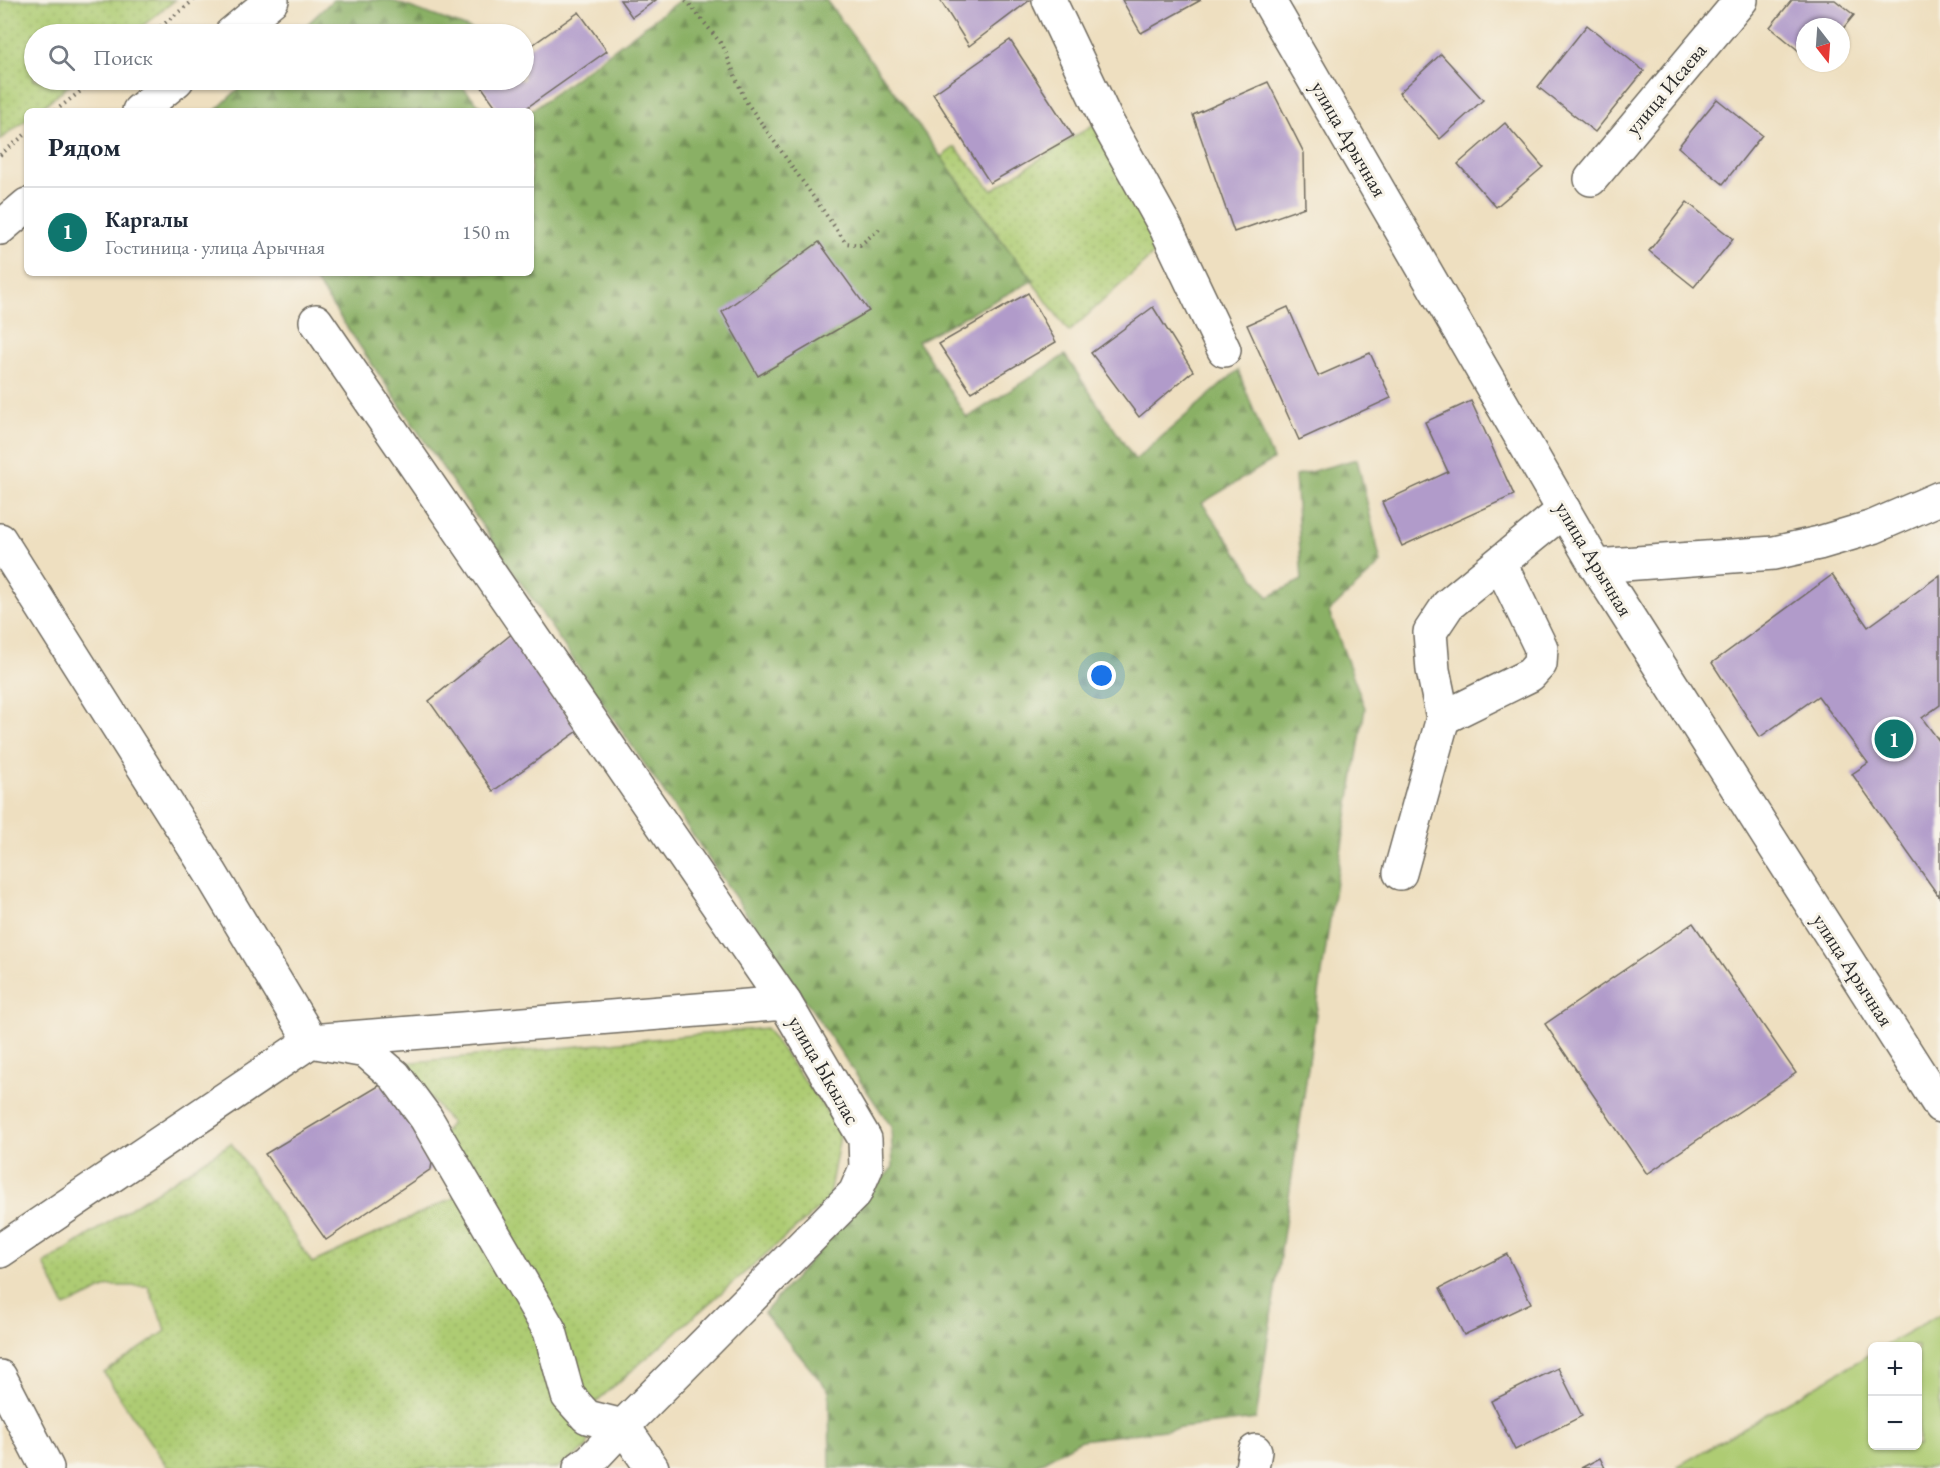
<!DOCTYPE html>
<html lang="ru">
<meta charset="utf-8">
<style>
body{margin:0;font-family:"EB Garamond",serif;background:#f2f2f3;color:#1f2937}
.controls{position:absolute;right:18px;bottom:18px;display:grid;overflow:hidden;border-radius:9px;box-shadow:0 2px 4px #0004}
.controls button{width:54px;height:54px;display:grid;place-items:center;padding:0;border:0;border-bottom:2px solid #e0e1e3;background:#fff;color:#1f2937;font:30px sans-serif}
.compass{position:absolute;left:1796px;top:18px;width:54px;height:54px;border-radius:50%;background:#fff;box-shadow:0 2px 4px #0004;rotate:163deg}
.you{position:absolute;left:1102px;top:676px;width:21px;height:21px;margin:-15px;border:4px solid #fff;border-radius:50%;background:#1a73e8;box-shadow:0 0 0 9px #1a73e833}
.badge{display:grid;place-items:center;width:39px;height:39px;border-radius:50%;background:#0f766e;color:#fff;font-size:20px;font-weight:700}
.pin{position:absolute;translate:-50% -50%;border:3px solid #fff;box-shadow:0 2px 6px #0006}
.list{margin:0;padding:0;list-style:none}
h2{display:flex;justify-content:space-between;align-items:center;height:78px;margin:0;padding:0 24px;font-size:26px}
h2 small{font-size:20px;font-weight:400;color:#747a83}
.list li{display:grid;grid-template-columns:39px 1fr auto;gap:18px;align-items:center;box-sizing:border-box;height:90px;padding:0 24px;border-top:2px solid #e0e1e3}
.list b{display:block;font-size:22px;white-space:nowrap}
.list p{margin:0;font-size:20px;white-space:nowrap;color:#747a83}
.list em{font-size:20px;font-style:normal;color:#747a83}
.icon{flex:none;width:33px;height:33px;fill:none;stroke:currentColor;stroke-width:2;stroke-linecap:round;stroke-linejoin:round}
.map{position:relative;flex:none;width:1940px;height:1468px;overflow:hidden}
.search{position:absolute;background:#fff;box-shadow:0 2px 4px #0004;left:24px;top:24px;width:510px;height:66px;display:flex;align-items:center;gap:15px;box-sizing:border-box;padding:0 21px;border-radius:33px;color:#747a83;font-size:22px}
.panel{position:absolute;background:#fff;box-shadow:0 2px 4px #0004;left:24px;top:108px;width:510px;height:168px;border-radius:9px}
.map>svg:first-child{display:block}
.grass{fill:url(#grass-dots);stroke:#6c7c4f;stroke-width:1.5}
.forest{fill:url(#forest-firs);stroke:#5a6e48;stroke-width:1.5}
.pitch{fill:#aecc73;stroke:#6c7c4f;stroke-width:1.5}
.building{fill:#b19bca}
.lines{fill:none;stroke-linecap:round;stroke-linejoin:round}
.minor-casing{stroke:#6f6a5f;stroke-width:36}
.path{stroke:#6f6a5f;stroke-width:4;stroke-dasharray:1.5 4.5;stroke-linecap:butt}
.minor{stroke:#fff;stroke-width:33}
.labels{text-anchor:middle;stroke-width:6;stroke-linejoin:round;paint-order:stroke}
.street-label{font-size:21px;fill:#2b2b2b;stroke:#f7f3e8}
</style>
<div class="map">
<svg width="1940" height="1468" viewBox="0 0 1940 1468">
<defs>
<pattern id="grass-dots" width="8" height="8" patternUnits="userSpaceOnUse" patternTransform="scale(1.5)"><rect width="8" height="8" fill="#aecc73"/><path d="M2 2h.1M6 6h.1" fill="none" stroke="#96af64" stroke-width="1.8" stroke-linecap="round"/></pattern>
<pattern id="forest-firs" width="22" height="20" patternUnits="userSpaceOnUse" patternTransform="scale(1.5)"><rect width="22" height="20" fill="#8ab065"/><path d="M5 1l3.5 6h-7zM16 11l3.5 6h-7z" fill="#718f53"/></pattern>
</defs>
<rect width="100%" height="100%" fill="#f7f3e8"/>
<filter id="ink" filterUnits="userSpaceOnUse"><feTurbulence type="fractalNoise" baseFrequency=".0167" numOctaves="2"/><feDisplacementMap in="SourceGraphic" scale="12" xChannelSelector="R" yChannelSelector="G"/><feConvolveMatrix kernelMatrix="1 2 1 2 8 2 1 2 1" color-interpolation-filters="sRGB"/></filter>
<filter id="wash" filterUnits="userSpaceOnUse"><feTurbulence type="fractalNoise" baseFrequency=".008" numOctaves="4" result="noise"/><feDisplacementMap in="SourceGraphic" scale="24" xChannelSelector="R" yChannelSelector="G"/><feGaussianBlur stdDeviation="1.35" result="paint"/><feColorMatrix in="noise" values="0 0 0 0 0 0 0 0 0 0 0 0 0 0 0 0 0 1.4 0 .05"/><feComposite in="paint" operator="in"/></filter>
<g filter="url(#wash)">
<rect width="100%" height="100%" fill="#eedfc0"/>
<g class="grass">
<path d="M 0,0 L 175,0 L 132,34 L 34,34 L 34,80 L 76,80 L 37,111 L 27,111 L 27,119 L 0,140 Z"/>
<path d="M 1094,124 L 1160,248 L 1069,332 L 941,157 L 955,147 L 992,190 Z"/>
<path d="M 766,1028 L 841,1131 L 828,1200 L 597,1401 L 587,1448 L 557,1468 L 168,1468 L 141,1429 L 104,1373 L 166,1331 L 148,1286 L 109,1286 L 65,1307 L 44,1264 L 231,1143 L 312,1263 L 458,1196 L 435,1143 L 451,1123 L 402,1063 Z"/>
</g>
<g class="forest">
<path d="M 333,0 L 390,0 L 485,34 L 297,34 Z"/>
<path d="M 680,0 L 826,0 L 912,116 L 1000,240 L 1034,280 L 918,341 L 967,418 L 1065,355 L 1135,460 L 1238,370 L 1273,460 L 1202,503 L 1268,597 L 1302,580 L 1295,476 L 1357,459 L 1381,563 L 1329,612 L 1365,708 L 1332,906 L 1256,1419 L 1081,1440 L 1031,1468 L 830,1468 L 829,1391 L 764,1313 L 893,1167 L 891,1126 L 310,273 L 531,273 L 531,111 Z"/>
<path d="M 248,80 L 456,80 L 485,111 L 215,111 Z"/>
</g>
<path class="pitch" d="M 1940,1314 L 1940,1468 L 1679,1468 L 1678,1466 L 1872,1353 L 1872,1446 L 1918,1446 L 1918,1346 L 1884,1346 Z"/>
<g id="blocks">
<g class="building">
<path d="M 620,0 L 656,0 L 632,17 Z"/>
<path d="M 940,0 L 1030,0 L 969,46 Z"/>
<path d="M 1122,0 L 1201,0 L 1141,33 Z"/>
<path d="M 1792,0 L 1835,0 L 1854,15 L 1841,31 L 1841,27 L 1805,27 L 1805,56 L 1770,27 Z"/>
<path d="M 579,12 L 607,51 L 522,111 L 499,111 L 479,83 L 484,80 L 524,80 L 524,51 Z"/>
<path d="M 1587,25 L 1644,71 L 1595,132 L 1538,87 Z"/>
<path d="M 1010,40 L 1073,136 L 990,183 L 933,94 Z"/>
<path d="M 1441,54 L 1483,100 L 1440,139 L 1399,93 Z"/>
<path d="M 1268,82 L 1304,153 L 1305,207 L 1234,232 L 1193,115 Z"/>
<path d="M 1717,99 L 1762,135 L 1723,184 L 1678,147 Z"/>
<path d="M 1505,123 L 1543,167 L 1496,207 L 1458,164 Z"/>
<path d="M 1687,202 L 1733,239 L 1694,287 L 1649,251 Z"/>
<path d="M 819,242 L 869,311 L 758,376 L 722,312 Z"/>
<path d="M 1028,293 L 1056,342 L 971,392 L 939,344 Z"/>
<path d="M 1153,307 L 1193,371 L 1139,417 L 1091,353 Z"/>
<path d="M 1288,307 L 1318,376 L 1370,353 L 1391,398 L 1299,440 L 1247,325 Z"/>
<path d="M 1471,401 L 1514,495 L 1402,546 L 1382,502 L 1448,472 L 1425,422 Z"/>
<path d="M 1832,575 L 1868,627 L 1940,575 L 1940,705 L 1922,718 L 1940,742 L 1940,898 L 1852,774 L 1868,763 L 1818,696 L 1760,737 L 1712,663 Z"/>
<path d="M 514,632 L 578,731 L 493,791 L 429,701 Z"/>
<path d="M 1693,923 L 1796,1073 L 1647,1174 L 1545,1024 Z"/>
<path d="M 382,1084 L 435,1143 L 431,1169 L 326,1240 L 265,1154 Z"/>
<path d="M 1507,1254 L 1531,1303 L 1464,1335 L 1440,1288 Z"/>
<path d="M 1558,1368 L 1582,1416 L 1515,1450 L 1491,1401 Z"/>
<path d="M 1600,1458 L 1605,1468 L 1581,1468 Z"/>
</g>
</g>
</g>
<g filter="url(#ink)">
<use href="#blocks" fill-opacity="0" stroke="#6f6a5f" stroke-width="1.5"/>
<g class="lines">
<g class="minor-casing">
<g id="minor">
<path d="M 1049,0 L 1107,122 L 1166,228 L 1224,350"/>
<path d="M 1268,0 L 1596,566 L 1940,1106"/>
<path d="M 231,34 L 272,0"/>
<path d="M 139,111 L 177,80"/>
<path d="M 1591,179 L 1741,0"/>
<path d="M 0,228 L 27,205"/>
<path d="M 316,321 L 785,1003"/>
<path d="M 0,540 L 210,872 L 311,1041"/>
<path d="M 1596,566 L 1774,553 L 1819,543 L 1873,527 L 1940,498"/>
<path d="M 1443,718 L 1530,675 L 1540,664 L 1541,648 L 1500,563"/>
<path d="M 1400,873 L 1443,718 L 1433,670 L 1430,632 L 1448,605 L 1564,510"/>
<path d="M 311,1041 L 785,1003 L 865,1139 L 866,1168 L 855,1193 L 623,1426 L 652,1468"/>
<path d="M 0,1251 L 311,1041 L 366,1051 L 395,1076 L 426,1118 L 550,1331 L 568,1396 L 587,1417 L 623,1426 L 591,1460 L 580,1468"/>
<path d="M 0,1377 L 47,1468"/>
<path d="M 1252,1468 L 1255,1451"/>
</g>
</g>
<g class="path">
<path d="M 686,0 L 723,46 L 745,100 L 846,243 L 860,245 L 882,227"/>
<path d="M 151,34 L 194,0"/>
<path d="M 55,111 L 95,80"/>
<path d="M 0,155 L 27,133"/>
</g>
<use href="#minor" class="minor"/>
</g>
</g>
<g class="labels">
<g class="street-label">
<text transform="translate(1666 89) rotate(-50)" y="7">улица Исаева</text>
<text transform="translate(1349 139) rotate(60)" y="7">улица Арычная</text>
<text transform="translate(1594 559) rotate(59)" y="7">улица Арычная</text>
<text transform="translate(1853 970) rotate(57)" y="7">улица Арычная</text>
<text transform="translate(824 1070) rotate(60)" y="7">улица Ыкылас</text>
</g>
</g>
</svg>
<div class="controls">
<button>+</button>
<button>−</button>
</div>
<svg class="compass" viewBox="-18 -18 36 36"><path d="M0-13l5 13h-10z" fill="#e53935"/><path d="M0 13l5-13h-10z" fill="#747a83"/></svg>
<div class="you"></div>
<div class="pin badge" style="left:1894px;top:739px">1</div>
<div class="search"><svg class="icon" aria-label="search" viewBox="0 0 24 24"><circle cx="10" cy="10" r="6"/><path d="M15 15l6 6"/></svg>Поиск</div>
<section class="panel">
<h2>Рядом<small></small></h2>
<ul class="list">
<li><span class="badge">1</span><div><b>Каргалы</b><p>Гостиница · улица Арычная</p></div><em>150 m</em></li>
</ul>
</section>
</div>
